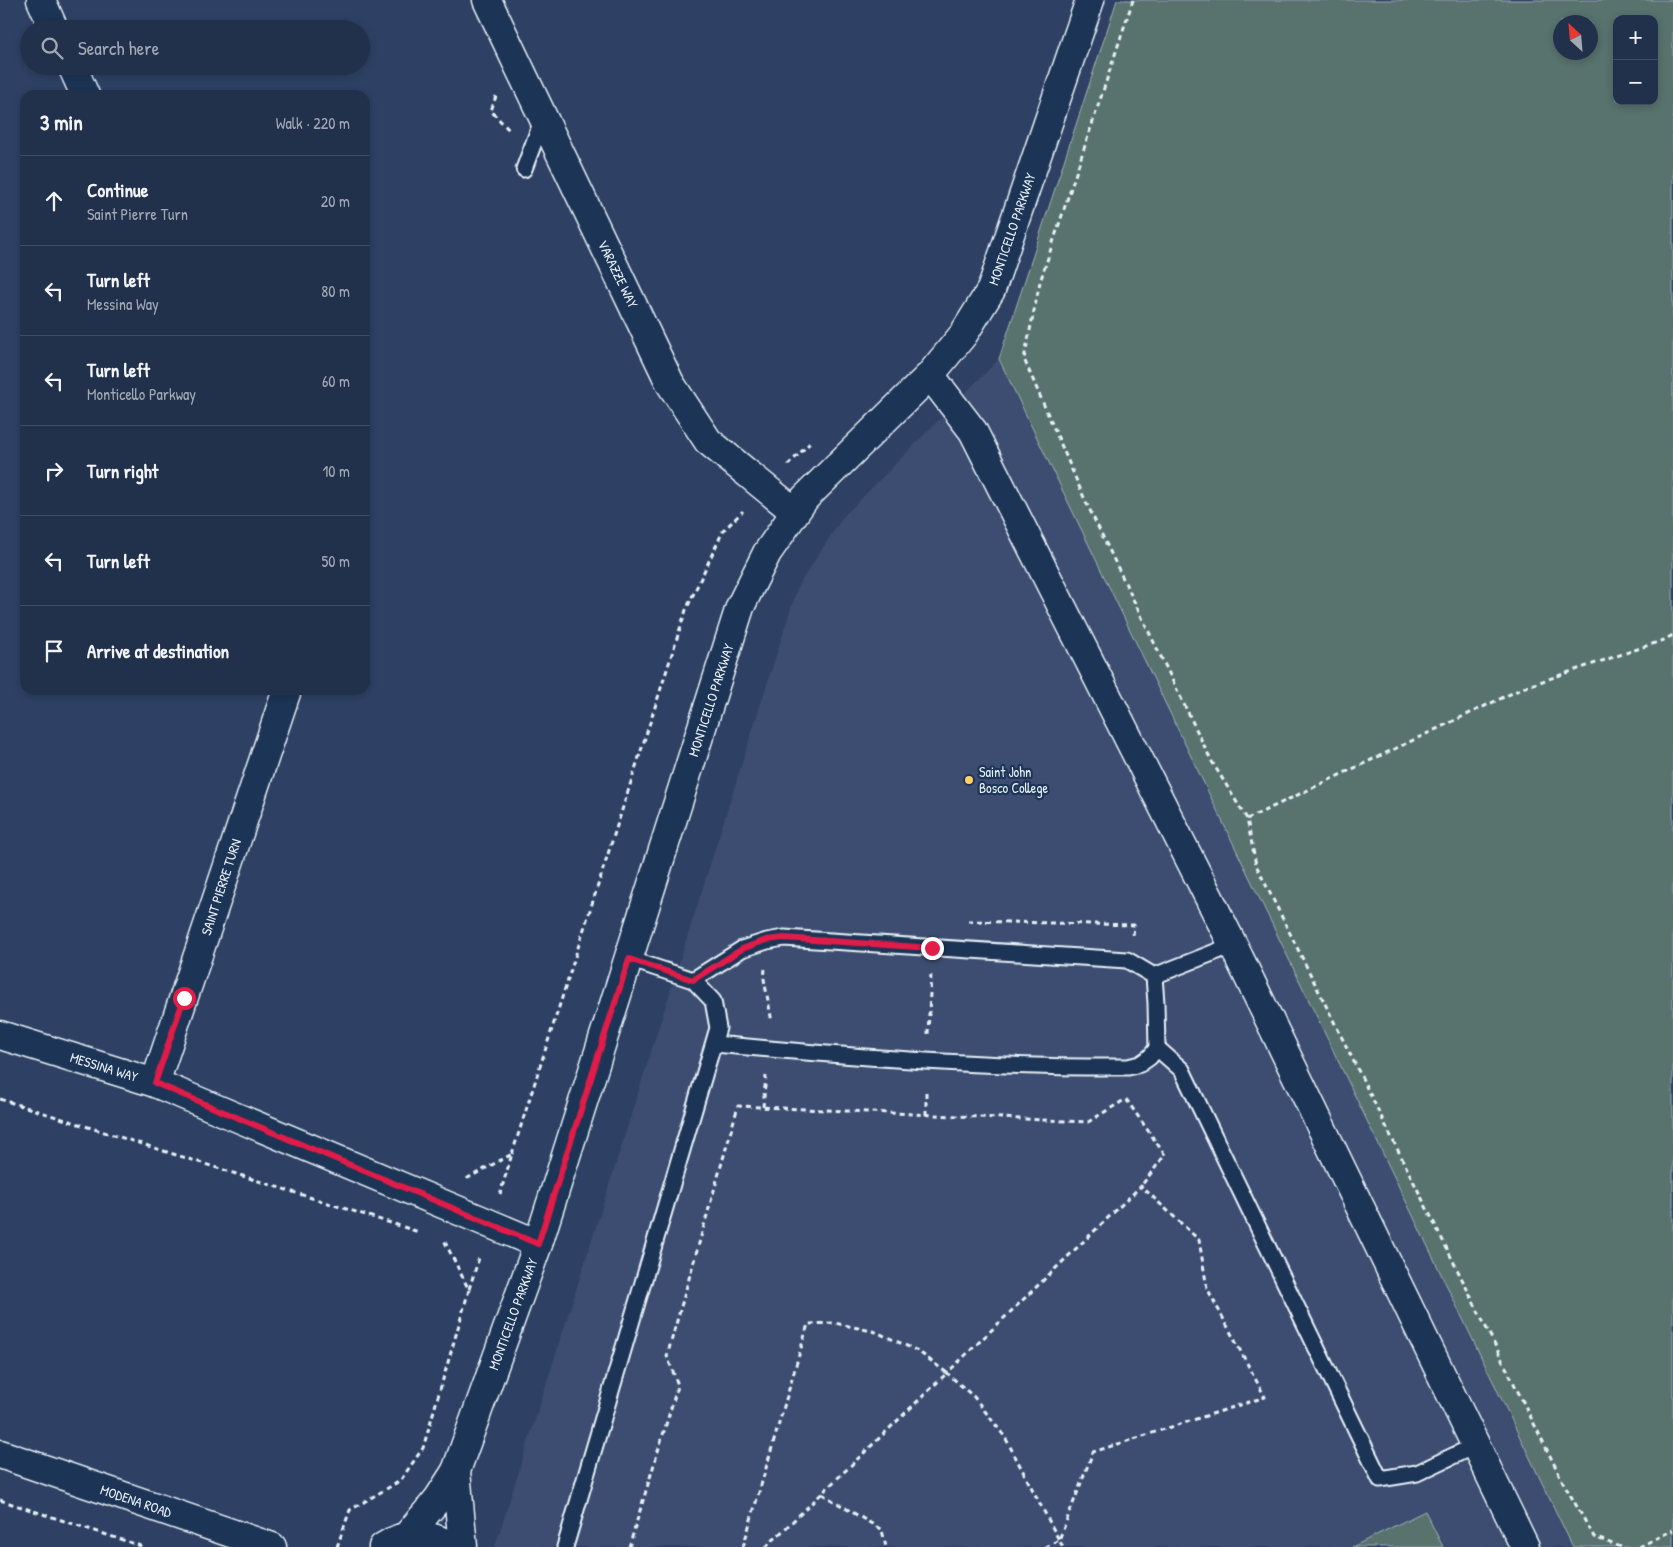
<!DOCTYPE html>
<meta charset="utf-8">
<style>
body{margin:0;font-family:"Patrick Hand",sans-serif;background:#2e3d55;color:#f1f3f6}
.controls{position:absolute;right:15px;top:15px;display:grid;overflow:hidden;border-radius:10px;box-shadow:0 2px 8px #0003}
.controls button{width:45px;height:45px;display:grid;place-items:center;padding:0;border:0;border-bottom:1px solid #3f4c63;background:#22314b;color:#f1f3f6;font:25px sans-serif}
.compass{position:absolute;left:1553px;top:15px;width:45px;height:45px;border-radius:50%;background:#22314b;box-shadow:0 2px 8px #0003;rotate:334deg}
.stop{position:absolute;width:15px;height:15px;margin:-11px;border:4px solid #e11d48;border-radius:50%;background:#fff}
.stop.end{background:#e11d48;border-color:#fff;box-shadow:0 1px 5px #0008}
.list{margin:0;padding:0;list-style:none}
h2{display:flex;justify-content:space-between;align-items:center;height:65px;margin:0;padding:0 20px;font-size:21px}
h2 small{font-size:16px;font-weight:400;color:#a2a9b5}
.list li{display:grid;grid-template-columns:32px 1fr auto;gap:15px;align-items:center;box-sizing:border-box;height:90px;padding:0 20px;border-top:1px solid #3f4c63}
.list b{display:block;font-size:19px;white-space:nowrap}
.list p{margin:0;font-size:16px;white-space:nowrap;color:#a2a9b5}
.list em{font-size:16px;font-style:normal;color:#a2a9b5}
.icon{flex:none;width:28px;height:28px;fill:none;stroke:currentColor;stroke-width:2;stroke-linecap:round;stroke-linejoin:round}
.map{position:relative;flex:none;width:1673px;height:1547px;overflow:hidden}
.search{position:absolute;background:#22314b;box-shadow:0 2px 8px #0003;left:20px;top:20px;width:350px;height:55px;display:flex;align-items:center;gap:12px;box-sizing:border-box;padding:0 18px;border-radius:28px;color:#a2a9b5;font-size:19px}
.panel{position:absolute;background:#22314b;box-shadow:0 2px 8px #0003;left:20px;top:90px;width:350px;height:605px;border-radius:15px}
.map>svg:first-child{display:block}
.built{fill:#3e4d71}
.green{fill:#58726e;stroke:#a0b2b3;fill-rule:evenodd}
.lines{fill:none;stroke-linecap:round;stroke-linejoin:round}
.service-casing{stroke:#e8f1f8;stroke-width:19}
.minor-casing{stroke:#e8f1f8;stroke-width:31}
.path{stroke:#e8f1f8;stroke-width:3;stroke-dasharray:5 4;stroke-linecap:butt}
.service{stroke:#1d3557;stroke-width:15}
.minor{stroke:#1d3557;stroke-width:28}
.route{stroke:#e11d48;stroke-width:6}
.poi-dot{fill:#ffd166;stroke:#1d3557;stroke-width:2}
.labels{text-anchor:middle;stroke-width:4.5;stroke-linejoin:round;paint-order:stroke}
.street-label{font-size:14px;fill:#e8f1f8;stroke:#1d3557}
.poi-label{font-size:14px;fill:#e8f1f8;stroke:#1d3557;text-anchor:start}
</style>
<div class="map">
<svg width="1673" height="1547" viewBox="0 0 1673 1547">
<rect width="100%" height="100%" fill="#2e4164"/>
<filter id="ink" filterUnits="userSpaceOnUse"><feTurbulence type="fractalNoise" baseFrequency=".02" numOctaves="2"/><feDisplacementMap in="SourceGraphic" scale="10" xChannelSelector="R" yChannelSelector="G"/><feConvolveMatrix kernelMatrix="1 2 1 2 8 2 1 2 1" color-interpolation-filters="sRGB"/></filter>
<g filter="url(#ink)">
<path class="built" d="M 999,359 L 1573,1547 L 495,1547 L 798,586 L 843,517 Z"/>
<g class="green">
<path d="M 1117,0 L 1673,0 L 1673,1547 L 1573,1547 L 999,359 ZM 1617,19 L 1654,19 L 1654,101 L 1617,101 ZM 1560,22 L 1590,22 L 1590,52 L 1560,52 Z"/>
<path d="M 1425,1511 L 1443,1547 L 1352,1547 Z"/>
</g>
<g class="lines">
<g class="service-casing">
<g id="service">
<path d="M 524,169 L 543,118"/>
<path d="M 1154,976 L 1233,945"/>
<path d="M 693,980 L 742,949 L 767,941 L 784,938 L 1127,960 L 1154,976 L 1156,1003 L 1157,1048 L 1150,1057 L 1140,1064 L 1128,1067 C 990,1068 852,1057 715,1044"/>
<path d="M 1157,1048 L 1182,1070 L 1380,1479 L 1417,1473 L 1476,1445"/>
<path d="M 565,1547 L 718,1028 L 713,1001 L 693,980 L 629,959"/>
</g>
</g>
<g class="minor-casing">
<g id="minor">
<path d="M 41,0 L 54,29"/>
<path d="M 487,0 L 670,383 L 708,441 L 795,512"/>
<path d="M 72,66 L 85,95"/>
<path d="M 930,375 L 973,431 L 1233,945 L 1525,1547"/>
<path d="M 0,1035 L 155,1083 L 538,1244"/>
<path d="M 155,1083 L 287,690"/>
<path d="M 0,1454 L 272,1547"/>
<path d="M 456,1471 L 463,1547"/>
<path d="M 407,1536 L 438,1499 L 456,1471 L 538,1244 L 740,607 L 767,553 L 805,498 L 930,375 L 963,335 L 991,290 L 1090,0"/>
<path d="M 383,1547 C 408,1531 428,1532 453,1547"/>
</g>
</g>
<g class="path">
<path d="M 1133,0 L 1040,282 L 1024,359 L 1085,500 L 1211,760 L 1247,819 L 1256,865 L 1562,1480 L 1594,1537 L 1621,1547"/>
<path d="M 496,96 L 491,111 L 510,131"/>
<path d="M 788,465 L 810,443"/>
<path d="M 1247,819 L 1525,687 L 1664,640 L 1673,635"/>
<path d="M 968,921 L 1134,925 L 1133,936"/>
<path d="M 765,969 L 764,979 L 772,1022"/>
<path d="M 928,1034 L 931,973"/>
<path d="M 0,1099 L 419,1232"/>
<path d="M 763,1107 L 766,1076"/>
<path d="M 926,1115 L 926,1088"/>
<path d="M 512,1154 L 686,610 L 723,531 L 743,511"/>
<path d="M 467,1177 L 468,1178 L 512,1154 L 500,1194"/>
<path d="M 469,1289 L 480,1255"/>
<path d="M 822,1494 L 882,1530 L 886,1547"/>
<path d="M 0,1500 L 144,1547"/>
<path d="M 337,1547 L 350,1510 L 400,1481 L 423,1448 L 469,1290 L 444,1240"/>
<path d="M 629,1547 L 678,1385 L 667,1356 L 738,1106 L 1088,1122 L 1126,1099 L 1165,1155 L 1141,1186"/>
<path d="M 743,1547 L 808,1324 L 835,1323 L 876,1332 L 918,1351 L 947,1373 L 766,1547"/>
<path d="M 1045,1547 L 1059,1540 L 1093,1452 L 1265,1397 L 1207,1288 L 1199,1240 L 1141,1186 L 947,1373 L 974,1397 L 1005,1437 L 1059,1540 L 1063,1547"/>
<path d="M 1639,1547 L 1673,1530"/>
</g>
<use href="#service" class="service"/>
<use href="#minor" class="minor"/>
</g>
</g>
<g class="lines" filter="url(#ink)">
<path class="route" d="M 184,998 L 155,1083 L 538,1244 L 629,959 L 693,980 L 742,949 L 766,940 L 784,938 L 932,948"/>
</g>
<circle class="poi-dot" cx="969" cy="780" r="5"/>
<g class="labels">
<g class="street-label">
<text transform="translate(1012 229) rotate(-71)" y="5">MONTICELLO PARKWAY</text>
<text transform="translate(618 274) rotate(64)" y="5">VARAZZE WAY</text>
<text transform="translate(711 700) rotate(-72)" y="5">MONTICELLO PARKWAY</text>
<text transform="translate(221 887) rotate(-72)" y="5">SAINT PIERRE TURN</text>
<text transform="translate(104 1067) rotate(17)" y="5">MESSINA WAY</text>
<text transform="translate(513 1314) rotate(-70)" y="5">MONTICELLO PARKWAY</text>
<text transform="translate(136 1501) rotate(19)" y="5">MODENA ROAD</text>
</g>
<g class="poi-label">
<text x="979" y="777">Saint John<tspan x="979" dy="16">Bosco College</tspan></text>
</g>
</g>
</svg>
<div class="controls">
<button>+</button>
<button>−</button>
</div>
<svg class="compass" viewBox="-18 -18 36 36"><path d="M0-13l5 13h-10z" fill="#e53935"/><path d="M0 13l5-13h-10z" fill="#a2a9b5"/></svg>
<div class="stop" style="left:184px;top:998px"></div>
<div class="stop end" style="left:932px;top:948px"></div>
<div class="search"><svg class="icon" aria-label="search" viewBox="0 0 24 24"><circle cx="10" cy="10" r="6"/><path d="M15 15l6 6"/></svg>Search here</div>
<section class="panel">
<h2>3 min<small>Walk · 220 m</small></h2>
<ul class="list">
<li><svg class="icon" aria-label="ahead" viewBox="0 0 24 24"><path d="M12 20V5M6 11l6-6 6 6"/></svg><div><b>Continue</b><p>Saint Pierre Turn</p></div><em>20 m</em></li>
<li><svg class="icon" aria-label="left" viewBox="0 0 24 24"><path d="M17 20v-9H6M10 6l-5 5 5 5"/></svg><div><b>Turn left</b><p>Messina Way</p></div><em>80 m</em></li>
<li><svg class="icon" aria-label="left" viewBox="0 0 24 24"><path d="M17 20v-9H6M10 6l-5 5 5 5"/></svg><div><b>Turn left</b><p>Monticello Parkway</p></div><em>60 m</em></li>
<li><svg class="icon" aria-label="right" viewBox="0 0 24 24"><path d="M7 20v-9h11M14 6l5 5-5 5"/></svg><div><b>Turn right</b></div><em>10 m</em></li>
<li><svg class="icon" aria-label="left" viewBox="0 0 24 24"><path d="M17 20v-9H6M10 6l-5 5 5 5"/></svg><div><b>Turn left</b></div><em>50 m</em></li>
<li><svg class="icon" aria-label="arrive" viewBox="0 0 24 24"><path d="M6 21V4h12l-3 4 3 4H6"/></svg><div><b>Arrive at destination</b></div></li>
</ul>
</section>
</div>
